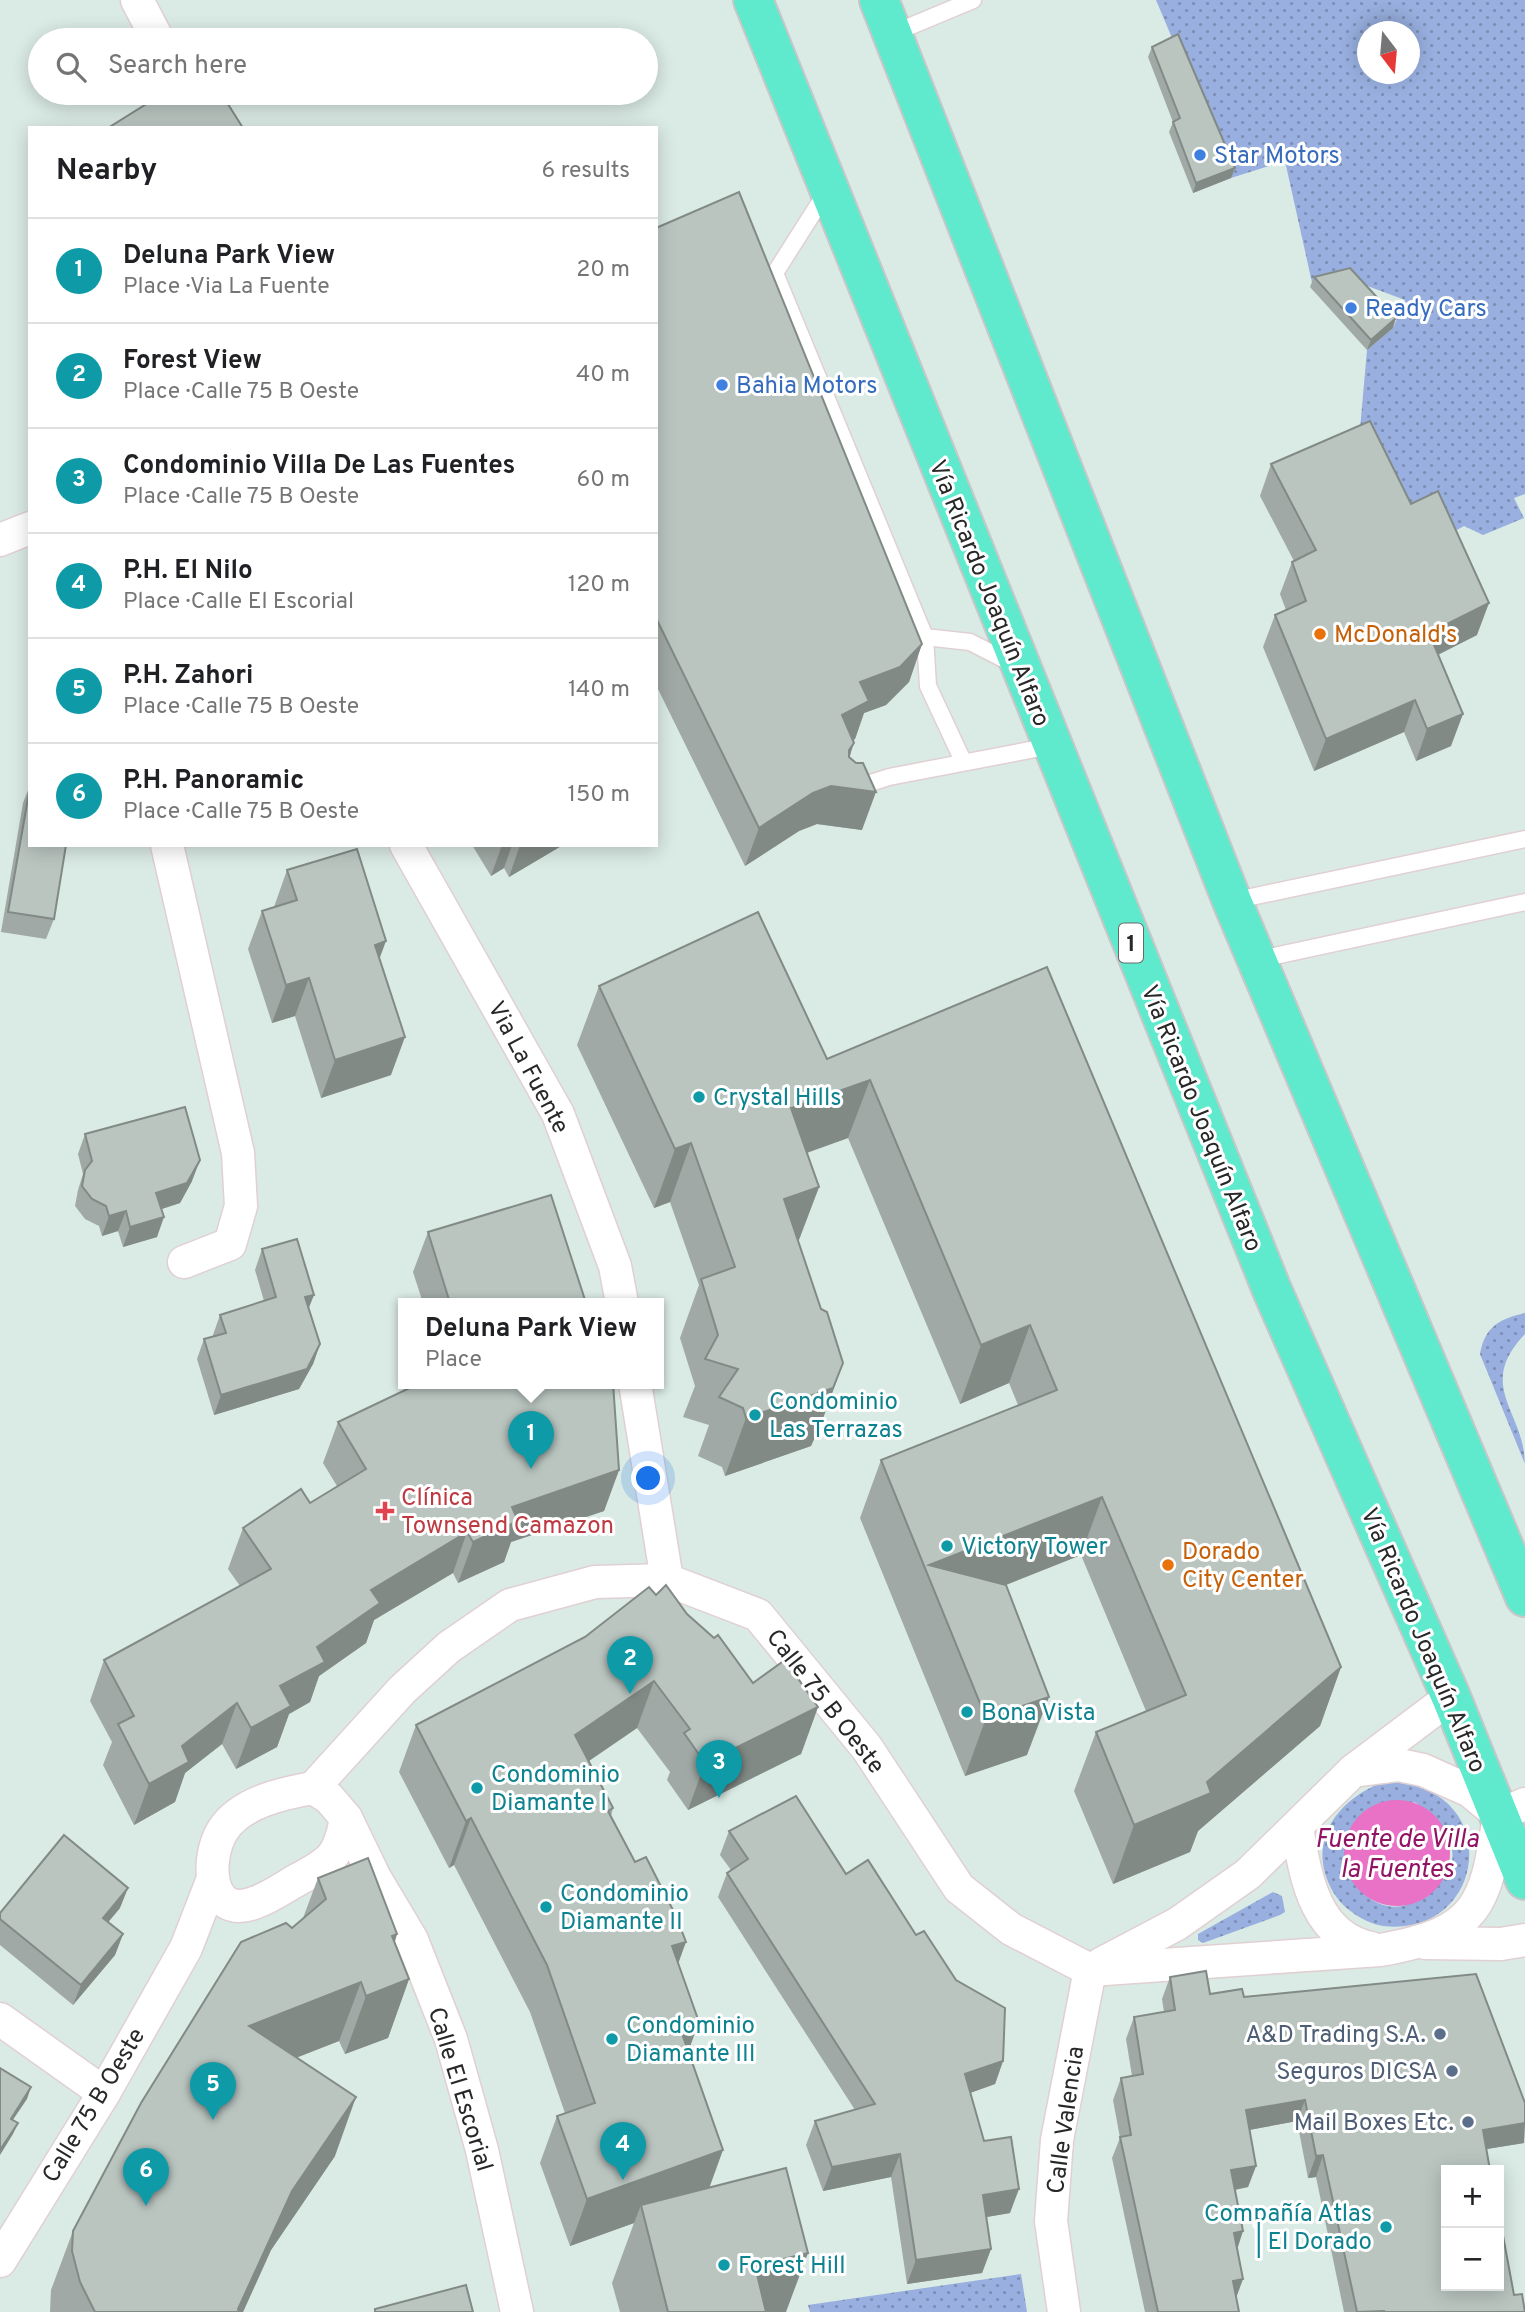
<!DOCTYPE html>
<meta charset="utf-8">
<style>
body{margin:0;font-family:Overpass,sans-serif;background:#f6f6f6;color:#202124}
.controls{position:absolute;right:21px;bottom:21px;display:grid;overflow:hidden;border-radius:0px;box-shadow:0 4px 18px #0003}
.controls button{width:63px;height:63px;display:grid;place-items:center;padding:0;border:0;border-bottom:2px solid #e0e0e0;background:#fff;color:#202124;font:35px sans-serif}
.compass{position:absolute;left:1357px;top:21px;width:63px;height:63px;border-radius:50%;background:#fff;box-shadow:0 4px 18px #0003;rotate:164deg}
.you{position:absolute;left:649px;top:1479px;width:24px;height:24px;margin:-18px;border:5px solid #fff;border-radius:50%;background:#1a73e8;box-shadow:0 0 0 10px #1a73e833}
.badge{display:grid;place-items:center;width:46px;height:46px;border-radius:50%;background:#d93025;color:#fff;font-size:23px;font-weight:700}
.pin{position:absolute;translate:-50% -58px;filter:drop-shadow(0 2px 4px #0008)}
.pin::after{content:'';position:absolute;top:37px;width:24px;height:21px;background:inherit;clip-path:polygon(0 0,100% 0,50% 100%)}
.popup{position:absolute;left:398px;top:1298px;width:266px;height:91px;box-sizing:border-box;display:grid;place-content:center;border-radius:0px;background:#fff;filter:drop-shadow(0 2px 5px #0005);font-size:23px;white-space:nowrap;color:#757577}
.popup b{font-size:26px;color:#202124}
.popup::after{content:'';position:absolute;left:50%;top:100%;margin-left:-14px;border:14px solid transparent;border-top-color:#fff}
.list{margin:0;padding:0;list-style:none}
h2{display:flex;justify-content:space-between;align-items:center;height:91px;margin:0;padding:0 28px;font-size:30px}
h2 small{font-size:23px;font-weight:400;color:#757577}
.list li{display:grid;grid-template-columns:46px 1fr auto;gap:21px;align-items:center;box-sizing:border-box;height:105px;padding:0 28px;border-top:2px solid #e0e0e0}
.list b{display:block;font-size:26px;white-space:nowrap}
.list p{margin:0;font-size:23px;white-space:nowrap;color:#757577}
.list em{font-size:23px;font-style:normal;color:#757577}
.icon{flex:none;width:38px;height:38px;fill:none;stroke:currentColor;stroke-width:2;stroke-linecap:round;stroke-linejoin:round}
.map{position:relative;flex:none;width:1525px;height:2312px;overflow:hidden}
.search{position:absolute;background:#fff;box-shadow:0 4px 18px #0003;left:28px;top:28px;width:630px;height:77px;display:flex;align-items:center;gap:18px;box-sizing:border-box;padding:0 24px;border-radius:38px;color:#757577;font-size:26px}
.panel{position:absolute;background:#fff;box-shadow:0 4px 18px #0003;left:28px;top:126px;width:630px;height:721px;border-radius:0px}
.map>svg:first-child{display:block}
.green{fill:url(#green-dots);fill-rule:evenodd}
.water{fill:#e971c6}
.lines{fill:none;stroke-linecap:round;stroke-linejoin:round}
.service-casing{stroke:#e1d0d2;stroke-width:19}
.minor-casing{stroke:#e1d0d2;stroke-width:35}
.primary-casing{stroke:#c7c7c7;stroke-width:42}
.service{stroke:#fff;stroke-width:16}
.minor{stroke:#fff;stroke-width:32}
.primary{stroke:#60eacd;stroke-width:38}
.wall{fill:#a0a9a5}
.shaded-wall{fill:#828a86}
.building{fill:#bac5c0;stroke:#828a86;stroke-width:2}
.shop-dot{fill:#3f7fe0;stroke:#fff;stroke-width:2.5}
.food-dot{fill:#e8710a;stroke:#fff;stroke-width:2.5}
.culture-dot{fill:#0f9aa8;stroke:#fff;stroke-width:2.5}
.health-dot{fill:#e0444e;stroke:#fff;stroke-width:2.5}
.service-dot{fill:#5c6f8a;stroke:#fff;stroke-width:2.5}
.labels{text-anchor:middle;stroke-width:6;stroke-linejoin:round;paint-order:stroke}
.shield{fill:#fff;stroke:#686868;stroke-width:2}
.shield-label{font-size:23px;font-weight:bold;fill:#282828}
.shop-label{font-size:24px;fill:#366cbe;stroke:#fff;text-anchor:start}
.street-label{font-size:24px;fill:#282828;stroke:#fff}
.food-label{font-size:24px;fill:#c56008;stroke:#fff;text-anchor:start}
.culture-label{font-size:24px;fill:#0d838f;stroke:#fff;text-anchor:start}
.health-label{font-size:24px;fill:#be3a42;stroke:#fff;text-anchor:start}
.service-label{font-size:24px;fill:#4e5e75;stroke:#fff;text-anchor:end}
.water-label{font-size:26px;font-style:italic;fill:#911363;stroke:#fff}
</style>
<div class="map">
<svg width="1525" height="2312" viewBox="0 0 1525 2312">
<defs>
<pattern id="green-dots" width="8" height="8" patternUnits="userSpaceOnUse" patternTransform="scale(1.75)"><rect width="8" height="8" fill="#98afdf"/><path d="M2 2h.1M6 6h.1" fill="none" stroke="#7c8eb5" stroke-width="1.8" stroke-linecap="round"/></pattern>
</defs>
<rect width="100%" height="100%" fill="#daeae4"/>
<g class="green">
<path d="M 1156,0 L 1525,0 L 1525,494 L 1514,498 L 1524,518 L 1483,535 L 1464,526 L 1435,542 L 1358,452 L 1367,350 L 1393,328 L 1405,300 L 1346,278 L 1313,287 L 1285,161 L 1231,178 ZM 1368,32 L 1410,32 L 1410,74 L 1368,74 Z"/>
<path d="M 1525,1313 L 1525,1334 C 1475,1386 1525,1412 1525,1464 L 1480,1354 C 1485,1326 1500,1319 1525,1313 Z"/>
<path d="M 1383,1782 C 1506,1781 1490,1938 1383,1926 C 1365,1923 1345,1910 1335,1895 C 1304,1844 1335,1801 1383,1782 ZM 1414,1802 C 1437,1814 1467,1849 1445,1877 C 1441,1882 1432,1886 1427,1889 C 1421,1894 1413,1903 1406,1905 C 1377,1914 1347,1885 1345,1858 C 1344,1847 1347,1837 1351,1827 Z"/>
<path d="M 1273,1892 L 1282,1896 L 1285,1912 L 1280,1915 L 1203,1943 L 1198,1940 L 1198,1934 Z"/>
<path d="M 1021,2274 L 1027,2312 L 810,2312 L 808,2305 Z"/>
</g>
<circle class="water" cx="1397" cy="1853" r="53"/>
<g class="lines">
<g class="service-casing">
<g id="service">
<path d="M 894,33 L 973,0"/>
<path d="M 827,191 L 775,273 L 925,637 L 970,642 L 1015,665"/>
<path d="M 925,637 L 928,686 L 963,761"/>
<path d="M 852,789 L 889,777 L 1051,746"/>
<path d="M 1232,901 L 1525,839"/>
<path d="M 1256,960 L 1525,902"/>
</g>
</g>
<g class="minor-casing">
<g id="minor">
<path d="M 137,0 L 158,40"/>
<path d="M 0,540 L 30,528"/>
<path d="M 167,845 L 238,1153 L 241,1206 L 230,1244 L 184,1262"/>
<path d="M 406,845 L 558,1114 L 615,1266 L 622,1303"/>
<path d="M 635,1383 L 667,1580"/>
<path d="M 1354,1770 L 1451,1697"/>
<path d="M 313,1788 L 402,1690 L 449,1647 L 510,1605 L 595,1582 L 667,1580 L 758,1615 L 867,1748 L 959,1888 L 1011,1929 L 1090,1970"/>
<path d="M 313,1788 L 329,1798 L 346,1818 C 339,1857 331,1862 297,1880 C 283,1888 269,1898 254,1903 C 207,1920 205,1858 223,1830 C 241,1802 284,1793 313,1788 Z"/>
<path d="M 1499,1815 L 1525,1804"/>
<path d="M 346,1818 L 375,1878 L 412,1940 L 451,2039 L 482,2150 L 517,2312"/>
<path d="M 1297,1828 C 1306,1877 1314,1936 1371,1948"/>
<path d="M 1425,1943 L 1501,1944 L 1525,1940"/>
<path d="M 1101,1964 L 1177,1924 L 1248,1874 L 1353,1771 L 1399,1765 L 1423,1770 L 1470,1791 L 1499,1815"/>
<path d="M 1090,1970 L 1380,1950 C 1477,1933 1486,1907 1499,1815"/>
<path d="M 0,2019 L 104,2093"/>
<path d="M 0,2261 L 104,2093 L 186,1948 L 212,1881"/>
<path d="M 1064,2312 L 1051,2221 L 1057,2140 L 1090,1970"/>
</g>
</g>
<g class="primary-casing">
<g id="primary">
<path d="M 753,0 L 1272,1290 L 1451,1697 L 1525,1880"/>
<path d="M 879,0 L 1232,901 L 1525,1597"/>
</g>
</g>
<use href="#service" class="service"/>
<use href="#minor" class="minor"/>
<use href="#primary" class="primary"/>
</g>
<g class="wall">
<path d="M 1152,47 L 1235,168 L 1231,178 L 1193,193 L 1169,132 L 1173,122 L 1148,57 Z"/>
<path d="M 656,228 L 922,644 L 909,682 L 886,705 L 864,713 L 855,739 L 853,740 L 850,757 L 862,830 L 817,824 L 799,831 L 745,866 L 656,685 Z"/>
<path d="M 1314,277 L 1393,328 L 1367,350 L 1310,287 Z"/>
<path d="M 1271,464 L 1477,635 L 1438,655 L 1451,746 L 1416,761 L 1404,732 L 1314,771 L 1263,647 L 1275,615 L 1286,610 L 1280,594 L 1292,562 L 1294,561 L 1260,496 Z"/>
<path d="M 30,785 L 54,919 L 46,939 L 1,932 L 23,803 Z"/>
<path d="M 472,845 L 563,845 L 509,877 L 504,868 L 491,876 Z"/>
<path d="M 287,870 L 379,959 L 391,1075 L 321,1098 L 295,1016 L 272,1023 L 248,949 L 262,911 L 274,907 Z"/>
<path d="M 1047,967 L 1341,1667 L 1320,1726 L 1198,1831 L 1190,1852 L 1113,1884 L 1074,1791 L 1096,1732 L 1146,1711 L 1081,1555 L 1006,1585 L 1027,1755 L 965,1776 L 860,1518 L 881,1460 L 1018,1405 L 1009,1383 L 960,1404 L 848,1138 L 807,1153 L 819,1187 L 798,1242 L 821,1309 L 843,1363 L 822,1421 L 811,1446 L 725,1476 L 722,1467 L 698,1456 L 709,1425 L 683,1417 L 695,1386 L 680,1338 L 699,1285 L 670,1202 L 654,1208 L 577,1045 L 599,986 L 827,1059 Z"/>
<path d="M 85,1134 L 192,1181 L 180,1203 L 162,1209 L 157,1237 L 123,1247 L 118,1231 L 102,1236 L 99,1226 L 85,1219 L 75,1206 L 78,1190 L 83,1174 L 78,1154 Z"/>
<path d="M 428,1232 L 586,1303 L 423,1303 L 413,1272 Z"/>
<path d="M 262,1249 L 309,1308 L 320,1344 L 313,1364 L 299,1389 L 214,1415 L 197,1359 L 204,1339 L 213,1337 L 213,1335 L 220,1315 L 264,1301 L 255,1270 Z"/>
<path d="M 338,1422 L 619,1470 L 604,1511 L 511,1542 L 504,1562 L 458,1583 L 453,1573 L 374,1620 L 366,1643 L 319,1676 L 310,1702 L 289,1714 L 277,1747 L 236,1769 L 222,1744 L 185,1773 L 175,1802 L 134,1825 L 103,1765 L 112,1742 L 90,1701 L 104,1660 L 240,1586 L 228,1569 L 243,1528 L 310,1503 L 337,1486 L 323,1463 Z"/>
<path d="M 656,1595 L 687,1614 L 753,1683 L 818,1707 L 801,1754 L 688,1810 L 667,1780 L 670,1772 L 637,1728 L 589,1761 L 613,1808 L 611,1816 L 678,1963 L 688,2052 L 710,2187 L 786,2312 L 620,2312 L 612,2283 L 634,2223 L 570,2246 L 540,2163 L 557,2116 L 565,2113 L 530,2012 L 454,1865 L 449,1868 L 399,1772 L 416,1725 L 585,1637 Z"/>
<path d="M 729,1831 L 846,1874 L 916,1935 L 1003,2061 L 995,2084 L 970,2093 L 984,2141 L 1010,2213 L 986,2217 L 991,2249 L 982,2273 L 907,2284 L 891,2177 L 823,2191 L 806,2145 L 815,2121 L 855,2110 L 718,1897 L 727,1873 L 731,1870 L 720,1855 Z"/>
<path d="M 318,1878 L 397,1934 L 395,1942 L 409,1979 L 388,2038 L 345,2054 L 339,2041 L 297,2057 L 335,2156 L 271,2250 L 243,2312 L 50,2312 L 51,2290 L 73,2231 L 292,1928 L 303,1918 Z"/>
<path d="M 120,1908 L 108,1922 L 123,1934 L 115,1955 L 73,2005 L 0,1945 L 0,1913 Z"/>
<path d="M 1170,1977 L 1210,1994 L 1244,1997 L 1525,2103 L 1524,2143 L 1486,2149 L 1514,2295 L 1525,2312 L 1344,2312 L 1316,2177 L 1308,2178 L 1297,2121 L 1249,2130 L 1256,2166 L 1248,2187 L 1235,2190 L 1237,2249 L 1236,2298 L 1239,2312 L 1145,2312 L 1112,2158 L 1120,2138 L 1113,2100 L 1121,2078 L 1132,2076 L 1126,2039 L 1134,2017 L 1164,2012 L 1162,1999 Z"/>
</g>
<g class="shaded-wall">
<path d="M 1235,168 L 1231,178 L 1193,193 L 1196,183 Z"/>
<path d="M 1396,318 L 1393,328 L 1367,350 L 1371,340 Z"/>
<path d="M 1489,603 L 1477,635 L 1417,665 L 1429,633 Z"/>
<path d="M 922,644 L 909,682 L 886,705 L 864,713 L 855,739 L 828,753 L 842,715 L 860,682 Z"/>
<path d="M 1415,700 L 1404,732 L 1314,771 L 1326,739 Z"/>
<path d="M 1463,714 L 1451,746 L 1416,761 L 1427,729 Z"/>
<path d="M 854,743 L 841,782 L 876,792 L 862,830 L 817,824 L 799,831 L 745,866 L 759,828 L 849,750 Z"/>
<path d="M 502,845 L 512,845 L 504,868 L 491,876 Z"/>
<path d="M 520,845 L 563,845 L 509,877 Z"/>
<path d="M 386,941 L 372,979 L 375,945 Z"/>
<path d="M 309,978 L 295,1016 L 272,1023 L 286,985 Z"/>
<path d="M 405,1037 L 391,1075 L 321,1098 L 335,1060 Z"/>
<path d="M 870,1080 L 848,1138 L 769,1166 L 791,1108 Z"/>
<path d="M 691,1143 L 670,1202 L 654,1208 L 675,1149 Z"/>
<path d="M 200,1160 L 192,1181 L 180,1203 L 149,1213 L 156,1193 Z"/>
<path d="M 819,1187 L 797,1245 L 784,1199 Z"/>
<path d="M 126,1211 L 118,1231 L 102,1236 L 109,1216 Z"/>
<path d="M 164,1217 L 157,1237 L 123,1247 L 130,1227 Z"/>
<path d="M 314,1295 L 306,1315 L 305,1297 Z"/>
<path d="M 1030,1325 L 1009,1383 L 960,1404 L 981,1345 Z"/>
<path d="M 320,1344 L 313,1364 L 299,1389 L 214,1415 L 221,1395 Z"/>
<path d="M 843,1363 L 822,1421 L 811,1446 L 725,1476 L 746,1418 Z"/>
<path d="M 619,1470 L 604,1511 L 511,1542 L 504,1562 L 458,1583 L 473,1542 L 512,1507 Z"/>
<path d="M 1102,1497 L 1081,1555 L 942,1610 L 929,1565 Z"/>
<path d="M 467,1532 L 453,1573 L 374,1620 L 366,1643 L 319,1676 L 310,1702 L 289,1714 L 277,1747 L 236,1769 L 251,1728 L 280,1686 L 371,1590 Z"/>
<path d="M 1341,1667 L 1320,1726 L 1198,1831 L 1190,1852 L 1113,1884 L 1134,1825 L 1207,1782 Z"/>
<path d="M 654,1681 L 637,1728 L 558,1782 L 575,1735 Z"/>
<path d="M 1049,1697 L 1027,1755 L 965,1776 L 986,1718 Z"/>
<path d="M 237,1703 L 222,1744 L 185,1773 L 175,1802 L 134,1825 L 149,1784 L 182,1746 Z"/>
<path d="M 818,1707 L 801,1754 L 688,1810 L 705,1763 Z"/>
<path d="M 471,1818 L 454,1865 L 449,1868 L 466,1821 Z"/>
<path d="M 128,1888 L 120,1908 L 95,1938 L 103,1918 Z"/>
<path d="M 123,1934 L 115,1955 L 73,2005 L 81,1985 Z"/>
<path d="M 397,1934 L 377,1991 L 409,1979 L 388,2038 L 345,2054 L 366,1996 L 392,1936 Z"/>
<path d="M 686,1942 L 669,1989 L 672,1946 Z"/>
<path d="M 361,1982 L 339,2041 L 227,2085 L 249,2026 Z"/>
<path d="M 699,2022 L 682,2069 L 680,2028 Z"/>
<path d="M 1003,2061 L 995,2084 L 956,2098 L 965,2074 Z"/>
<path d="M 31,2087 L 27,2099 L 6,2130 L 11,2119 Z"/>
<path d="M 356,2097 L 335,2156 L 271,2250 L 243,2312 L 237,2312 L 292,2191 Z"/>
<path d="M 1305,2100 L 1297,2121 L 1238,2132 L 1246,2110 Z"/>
<path d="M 18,2123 L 13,2134 L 0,2155 L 0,2150 Z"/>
<path d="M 1525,2123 L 1524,2143 L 1475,2151 L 1483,2130 Z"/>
<path d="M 723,2150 L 706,2197 L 641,2205 L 634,2223 L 570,2246 L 587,2199 Z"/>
<path d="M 900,2154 L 891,2177 L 823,2191 L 832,2167 Z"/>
<path d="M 1323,2155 L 1316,2177 L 1308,2178 L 1316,2156 Z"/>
<path d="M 1256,2166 L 1248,2187 L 1223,2192 L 1231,2170 Z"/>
<path d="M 1019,2189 L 1010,2213 L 975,2219 L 983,2195 Z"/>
<path d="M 1243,2231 L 1236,2253 L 1234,2233 Z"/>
<path d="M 991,2249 L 982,2273 L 907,2284 L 916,2260 Z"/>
<path d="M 808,2253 L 786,2312 L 738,2312 L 755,2266 Z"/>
<path d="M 1243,2279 L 1235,2301 L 1233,2281 Z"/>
</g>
<g class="building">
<path d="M 1178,34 L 1235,168 L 1196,183 L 1173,122 L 1180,118 L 1152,47 Z"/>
<path d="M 164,93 L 221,93 L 243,128 L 108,128 Z"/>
<path d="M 739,192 L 922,644 L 900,667 L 860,682 L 869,701 L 842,715 L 854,743 L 849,750 L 849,757 L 856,763 L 863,763 L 876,792 L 831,786 L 813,793 L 759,828 L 656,618 L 656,228 Z"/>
<path d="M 1350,268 L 1396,318 L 1371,340 L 1314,277 Z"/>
<path d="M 1370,421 L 1411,504 L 1438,491 L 1489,603 L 1429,633 L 1463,714 L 1427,729 L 1415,700 L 1326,739 L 1275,615 L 1306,601 L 1292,562 L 1316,550 L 1271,464 Z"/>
<path d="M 30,787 L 30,845 L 66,845 L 54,919 L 8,912 Z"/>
<path d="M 357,849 L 386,941 L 375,945 L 405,1037 L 335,1060 L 309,978 L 286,985 L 262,911 L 297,900 L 287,870 Z"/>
<path d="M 758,912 L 827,1059 L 1047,967 L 1341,1667 L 1207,1782 L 1211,1793 L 1134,1825 L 1096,1732 L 1186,1695 L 1102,1497 L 929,1565 L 1006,1585 L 1049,1697 L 986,1718 L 881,1460 L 1057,1390 L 1030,1325 L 981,1345 L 870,1080 L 791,1108 L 819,1187 L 784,1199 L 821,1309 L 827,1312 L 843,1363 L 833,1388 L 746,1418 L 743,1408 L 719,1397 L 738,1369 L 705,1359 L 718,1335 L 701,1279 L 735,1267 L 691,1143 L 675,1149 L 599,986 Z"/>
<path d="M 185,1107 L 200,1160 L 187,1183 L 156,1193 L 164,1217 L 130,1227 L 126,1211 L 109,1216 L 106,1206 L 92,1199 L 82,1186 L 85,1170 L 92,1161 L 85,1134 Z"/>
<path d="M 551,1195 L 586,1303 L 450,1303 L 428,1232 Z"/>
<path d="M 297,1239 L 314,1295 L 305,1297 L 320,1344 L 307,1369 L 221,1395 L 204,1339 L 226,1333 L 220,1315 L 276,1297 L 262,1249 Z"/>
<path d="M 420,1383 L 613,1383 L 619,1470 L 512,1507 L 518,1521 L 473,1542 L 467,1532 L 371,1590 L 380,1603 L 317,1647 L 325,1662 L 280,1686 L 291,1706 L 251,1728 L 237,1703 L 182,1746 L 189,1762 L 149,1784 L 118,1724 L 134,1716 L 104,1660 L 271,1569 L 243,1528 L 301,1489 L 310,1503 L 366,1469 L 338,1422 Z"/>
<path d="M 666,1585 L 687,1614 L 714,1638 L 718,1635 L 753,1683 L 785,1660 L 818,1707 L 705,1763 L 684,1733 L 690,1729 L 654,1681 L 575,1735 L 613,1808 L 608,1811 L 635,1862 L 646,1857 L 676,1916 L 686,1942 L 672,1946 L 699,2022 L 680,2028 L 723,2150 L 587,2199 L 557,2116 L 595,2103 L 547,1965 L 471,1818 L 466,1821 L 416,1725 L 585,1637 L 649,1587 L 656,1595 Z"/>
<path d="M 796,1796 L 846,1874 L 868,1860 L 916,1935 L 924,1931 L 956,1980 L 1005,2008 L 1003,2061 L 965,2074 L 984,2141 L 1011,2137 L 1019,2189 L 983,2195 L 991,2249 L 916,2260 L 900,2154 L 832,2167 L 815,2121 L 875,2104 L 727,1873 L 748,1859 L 729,1831 Z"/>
<path d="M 64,1835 L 128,1888 L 103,1918 L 123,1934 L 81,1985 L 0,1919 L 0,1913 Z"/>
<path d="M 368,1858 L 397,1934 L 392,1936 L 409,1979 L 366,1996 L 361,1982 L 249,2026 L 356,2097 L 292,2191 L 238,2309 L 239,2312 L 95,2312 L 80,2282 L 72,2251 L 73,2231 L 141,2103 L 241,1942 L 286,1923 L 292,1928 L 326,1899 L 318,1878 Z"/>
<path d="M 1206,1971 L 1210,1994 L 1242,1989 L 1244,1997 L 1476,1974 L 1525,2103 L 1525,2123 L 1483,2130 L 1490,2170 L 1446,2170 L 1446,2286 L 1499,2286 L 1499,2214 L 1514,2295 L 1522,2294 L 1525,2312 L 1384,2312 L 1384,2311 L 1357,2312 L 1323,2155 L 1316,2156 L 1305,2100 L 1246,2110 L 1256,2166 L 1231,2170 L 1243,2231 L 1234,2233 L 1243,2279 L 1233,2281 L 1239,2312 L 1158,2312 L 1120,2137 L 1131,2135 L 1121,2078 L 1143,2074 L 1134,2017 L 1175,2010 L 1170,1977 Z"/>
<path d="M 0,2068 L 31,2087 L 11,2119 L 18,2123 L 0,2150 Z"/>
<path d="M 786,2168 L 808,2253 L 755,2266 L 766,2312 L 668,2312 L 641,2205 Z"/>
<path d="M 466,2285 L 473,2312 L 375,2312 L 375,2309 Z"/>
</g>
<g class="shop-dot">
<circle cx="1200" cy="155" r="7"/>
<circle cx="1351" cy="308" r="7"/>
<circle cx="722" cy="385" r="7"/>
</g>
<g class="food-dot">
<circle cx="1320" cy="634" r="7"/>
<circle cx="1168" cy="1565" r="7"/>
</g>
<g class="culture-dot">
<circle cx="699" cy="1097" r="7"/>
<circle cx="755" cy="1415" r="7"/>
<circle cx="947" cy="1546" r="7"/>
<circle cx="967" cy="1712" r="7"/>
<circle cx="477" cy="1788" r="7"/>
<circle cx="546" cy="1907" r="7"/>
<circle cx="612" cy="2039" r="7"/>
<circle cx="1386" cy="2227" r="7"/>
<circle cx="724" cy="2265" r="7"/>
</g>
<path class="health-dot" d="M381.5 1500.5h7v7h7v7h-7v7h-7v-7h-7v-7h7z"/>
<g class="service-dot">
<circle cx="1440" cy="2034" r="7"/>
<circle cx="1452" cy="2071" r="7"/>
<circle cx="1468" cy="2122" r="7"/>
</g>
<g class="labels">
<rect class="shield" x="1119" y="923.5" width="24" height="39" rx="5"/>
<g class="shield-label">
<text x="1131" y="951">1</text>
</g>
<g class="shop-label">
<text x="1214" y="163">Star Motors</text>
<text x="1365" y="316">Ready Cars</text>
<text x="736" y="393">Bahia Motors</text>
</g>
<g class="street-label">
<text transform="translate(990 593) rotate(68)" y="8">Vía Ricardo Joaquín Alfaro</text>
<text transform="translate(529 1067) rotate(62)" y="8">Via La Fuente</text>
<text transform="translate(1202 1118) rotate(68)" y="8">Vía Ricardo Joaquín Alfaro</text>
<text transform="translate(1424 1640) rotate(67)" y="8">Vía Ricardo Joaquín Alfaro</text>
<text transform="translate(826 1701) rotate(52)" y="8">Calle 75 B Oeste</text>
<text transform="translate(461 2089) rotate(73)" y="8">Calle El Escorial</text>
<text transform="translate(93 2105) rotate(-59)" y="8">Calle 75 B Oeste</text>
<text transform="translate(1065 2120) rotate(-82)" y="8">Calle Valencia</text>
</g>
<g class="food-label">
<text x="1334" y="642">McDonald's</text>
<text x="1182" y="1559">Dorado<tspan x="1182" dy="28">City Center</tspan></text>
</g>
<g class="culture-label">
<text x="713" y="1105">Crystal Hills</text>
<text x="769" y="1409">Condominio<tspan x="769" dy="28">Las Terrazas</tspan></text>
<text x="961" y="1554">Victory Tower</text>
<text x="981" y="1720">Bona Vista</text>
<text x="491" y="1782">Condominio<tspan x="491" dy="28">Diamante I</tspan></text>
<text x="560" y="1901">Condominio<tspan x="560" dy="28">Diamante II</tspan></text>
<text x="626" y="2033">Condominio<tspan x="626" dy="28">Diamante III</tspan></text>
<text x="1372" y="2221" text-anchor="end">Compañía Atlas<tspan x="1372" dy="28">| El Dorado</tspan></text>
<text x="738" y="2273">Forest Hill</text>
</g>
<g class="health-label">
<text x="401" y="1505">Clínica<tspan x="401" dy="28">Townsend Camazon</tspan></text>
</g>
<g class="service-label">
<text x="1426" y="2042">A&amp;D Trading S.A.</text>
<text x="1438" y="2079">Seguros DICSA</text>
<text x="1454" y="2130">Mail Boxes Etc.</text>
</g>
<g class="water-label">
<text x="1397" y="1847">Fuente de Villa<tspan x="1397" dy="30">la Fuentes</tspan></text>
</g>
</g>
</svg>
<div class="controls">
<button>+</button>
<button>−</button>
</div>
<svg class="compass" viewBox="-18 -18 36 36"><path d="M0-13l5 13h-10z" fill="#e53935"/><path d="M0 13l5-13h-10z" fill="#757577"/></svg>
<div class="you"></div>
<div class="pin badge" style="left:531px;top:1469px;background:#0f9aa8">1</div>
<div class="popup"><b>Deluna Park View</b>Place</div>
<div class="pin badge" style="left:630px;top:1694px;background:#0f9aa8">2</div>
<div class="pin badge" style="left:719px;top:1798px;background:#0f9aa8">3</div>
<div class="pin badge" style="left:623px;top:2180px;background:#0f9aa8">4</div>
<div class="pin badge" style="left:213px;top:2120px;background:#0f9aa8">5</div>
<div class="pin badge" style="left:146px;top:2206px;background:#0f9aa8">6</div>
<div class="search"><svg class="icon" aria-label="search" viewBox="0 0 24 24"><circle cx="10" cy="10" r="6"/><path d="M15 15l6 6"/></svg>Search here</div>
<section class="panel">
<h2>Nearby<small>6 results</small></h2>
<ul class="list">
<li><span class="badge" style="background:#0f9aa8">1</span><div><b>Deluna Park View</b><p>Place · Via La Fuente</p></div><em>20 m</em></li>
<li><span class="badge" style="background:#0f9aa8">2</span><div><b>Forest View</b><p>Place · Calle 75 B Oeste</p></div><em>40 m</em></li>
<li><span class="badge" style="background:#0f9aa8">3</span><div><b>Condominio Villa De Las Fuentes</b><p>Place · Calle 75 B Oeste</p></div><em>60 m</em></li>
<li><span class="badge" style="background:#0f9aa8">4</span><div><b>P.H. El Nilo</b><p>Place · Calle El Escorial</p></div><em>120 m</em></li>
<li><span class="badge" style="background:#0f9aa8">5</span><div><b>P.H. Zahori</b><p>Place · Calle 75 B Oeste</p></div><em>140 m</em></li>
<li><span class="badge" style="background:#0f9aa8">6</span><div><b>P.H. Panoramic</b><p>Place · Calle 75 B Oeste</p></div><em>150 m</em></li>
</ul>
</section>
</div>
